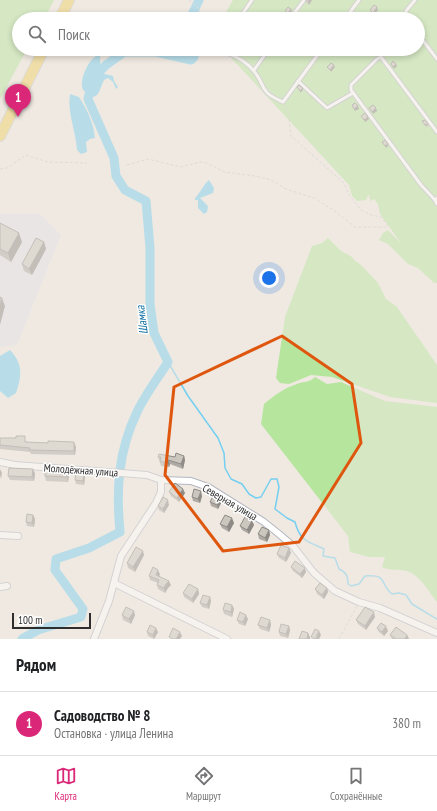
<!DOCTYPE html>
<html lang="ru">
<meta charset="utf-8">
<style>
body{margin:0;font-family:"PT Sans Narrow",sans-serif;background:#f6f6f6;color:#202124}
.scale{position:absolute;left:12px;bottom:10px;width:79px;box-sizing:border-box;padding-left:4px;border:2px solid #2e2e2e;border-top:0;font-size:11px;line-height:14px;white-space:nowrap;color:#2e2e2e;-webkit-text-stroke:3px #fff;paint-order:stroke}
.you{position:absolute;left:269px;top:278px;width:14px;height:14px;margin:-10px;border:3px solid #fff;border-radius:50%;background:#1a73e8;box-shadow:0 0 0 6px #1a73e833}
.badge{display:grid;place-items:center;width:26px;height:26px;border-radius:50%;background:#db2777;color:#fff;font-size:13px;font-weight:700}
.pin{position:absolute;translate:-50% -33px;filter:drop-shadow(0 1px 2px #0008)}
.pin::after{content:'';position:absolute;top:21px;width:14px;height:12px;background:inherit;clip-path:polygon(0 0,100% 0,50% 100%)}
.list{margin:0;padding:0;list-style:none}
h2{display:flex;justify-content:space-between;align-items:center;height:52px;margin:0;padding:0 16px;font-size:17px}
h2 small{font-size:13px;font-weight:400;color:#757577}
.list li{display:grid;grid-template-columns:26px 1fr auto;gap:12px;align-items:center;box-sizing:border-box;height:64px;padding:0 16px;border-top:1px solid #e0e0e0}
.list b{display:block;font-size:15px;white-space:nowrap}
.list p{margin:0;font-size:13px;white-space:nowrap;color:#757577}
.list em{font-size:13px;font-style:normal;color:#757577}
.icon{flex:none;width:22px;height:22px;fill:none;stroke:currentColor;stroke-width:2;stroke-linecap:round;stroke-linejoin:round}
.map{position:relative;flex:none;width:437px;height:639px;overflow:hidden}
.search{position:absolute;background:#fff;box-shadow:0 2px 6px #0003;left:12px;right:12px;top:12px;height:44px;display:flex;align-items:center;gap:10px;box-sizing:border-box;padding:0 14px;border-radius:22px;color:#757577;font-size:15px}
.sheet{height:116px;background:#fff}
nav{display:flex;justify-content:space-around;align-items:center;box-sizing:border-box;height:56px;border-top:1px solid #e0e0e0;background:#fff;font-size:11px;color:#757577}
nav a{display:grid;justify-items:center;gap:2px}
nav .on{color:#db2777}
.map>svg:first-child{display:block}
.industrial{fill:#e3e1e8}
.green{fill:#b6e59e}
.water{fill:#75cff0}
.lines{fill:none;stroke-linecap:round;stroke-linejoin:round}
.stream{stroke:#75cff0;stroke-width:1.5}
.river{stroke:#75cff0;stroke-width:9}
.service-casing{stroke:#b4b7c1;stroke-width:5}
.minor-casing{stroke:#b4b7c1;stroke-width:8}
.primary-casing{stroke:#c9c9c9;stroke-width:12}
.path{stroke:#c9c9c9;stroke-width:1;stroke-dasharray:3 2;stroke-linecap:butt}
.service{stroke:#fff;stroke-width:3}
.minor{stroke:#fff;stroke-width:6}
.primary{stroke:#f2d163;stroke-width:10}
.wall{fill:#afaba4}
.shaded-wall{fill:#8e8b86}
.building{fill:#cbc7bf;stroke:#8e8b86}
.marked{fill:none;stroke:#df570e;stroke-width:3;stroke-linejoin:round}
.labels{text-anchor:middle;stroke-width:3;stroke-linejoin:round;paint-order:stroke}
.street-label{font-size:11px;fill:#2e2e2e;stroke:#fff}
.water-label{font-size:12px;font-style:italic;fill:#0d6fa3;stroke:#fff}
</style>
<div class="map">
<svg width="437" height="639" viewBox="0 0 437 639">
<rect width="100%" height="100%" fill="#efe9e1"/>
<path class="industrial" d="M 0,214 L 40,214 L 61,235 L 17,345 L 0,347 Z"/>
<g class="green">
<path d="M 0,0 L 54,0 L 44,19 L 19,19 L 19,49 L 27,49 L 0,99 Z"/>
<path d="M 233,0 L 437,0 L 437,283 L 434,283 L 418,268 L 408,264 L 388,244 L 379,240 L 383,233 L 388,230 L 401,243 L 380,214 L 378,204 L 374,199 L 371,201 L 369,197 L 370,196 L 368,195 L 366,200 L 357,201 L 352,196 L 349,185 L 223,49 L 418,49 L 418,19 L 222,19 Z"/>
<path d="M 328,238 L 341,251 L 352,257 L 355,261 L 360,264 L 378,283 L 386,299 L 397,307 L 437,365 L 437,403 L 390,397 L 332,377 L 311,375 L 289,384 L 280,383 L 276,378 L 285,317 L 312,246 L 322,243 Z"/>
<path d="M 315,377 L 327,384 L 341,382 L 385,401 L 437,407 L 437,602 C 429,592 420,575 407,571 C 398,569 390,571 382,567 L 385,557 L 369,557 L 350,552 L 348,536 L 261,424 L 264,404 C 275,395 284,388 297,384 C 304,381 309,383 315,377 Z"/>
</g>
<g class="water">
<path d="M 96,56 L 100,56 L 101,73 L 113,76 L 114,81 L 118,87 L 116,89 L 113,82 L 108,78 L 104,80 L 98,94 L 94,97 L 83,90 C 79,81 87,62 96,56 Z"/>
<path d="M 70,94 L 79,97 C 87,109 94,124 95,138 L 90,139 L 86,142 L 87,152 L 81,154 L 77,150 C 76,131 67,113 70,94 Z"/>
<path d="M 209,180 L 214,188 L 213,193 L 200,198 L 208,206 L 207,212 L 204,214 L 198,208 L 198,200 L 195,200 L 195,198 C 201,192 203,185 209,180 Z"/>
<path d="M 10,350 C 23,364 22,375 16,393 L 8,398 L 0,391 L 0,356 Z"/>
</g>
<g class="lines">
<path class="stream" d="M 168,362 L 188,396 L 218,438 L 224,453 L 225,468 L 231,479 L 242,484 L 249,494 L 256,498 L 261,497 L 271,479 L 277,479 L 279,487 L 275,509 L 287,518 L 295,522 C 300,541 307,541 324,549 L 323,556 L 335,558 L 339,569 C 346,572 348,576 348,584 L 351,586 L 359,584 L 365,576 C 389,574 379,584 392,594 L 399,593 L 406,595 L 412,604 L 437,619"/>
<g class="river">
<path d="M 190,19 L 199,0"/>
<path d="M 22,639 L 38,630 L 81,617 L 83,609 L 55,570 L 56,559 L 89,548 L 120,532 C 116,489 118,452 137,412 C 145,395 158,378 168,362 L 154,333 L 150,304 L 150,248 L 146,201 L 125,190 L 116,176 L 114,158 L 88,99 L 92,80 L 106,65 L 124,52 L 156,52 L 191,60 L 194,57 L 194,49"/>
</g>
<g class="service-casing">
<g id="service">
<path d="M 239,19 L 252,0"/>
<path d="M 290,19 L 304,0"/>
<path d="M 345,19 L 359,0"/>
<path d="M 406,19 L 406,11 L 415,0"/>
<path d="M 418,34 L 437,59"/>
<path d="M 227,49 L 229,54 C 238,57 247,63 253,70 C 267,86 257,91 283,102 L 322,49"/>
<path d="M 254,70 L 269,49"/>
<path d="M 298,81 L 327,108 L 353,93"/>
<path d="M 437,198 L 435,200 L 437,204"/>
<path d="M 435,200 L 421,185 L 351,90 L 351,85 L 377,59 L 381,57 L 437,132"/>
</g>
</g>
<g class="minor-casing">
<g id="minor">
<path d="M 0,462 L 15,465 L 147,475 L 161,480 L 191,481 L 208,487 L 264,522 L 279,534 L 293,546 L 314,573 L 335,591 L 359,602 L 380,608 L 437,633"/>
<path d="M 0,535 L 18,536"/>
<path d="M 114,583 L 227,639"/>
<path d="M 0,587 L 7,586"/>
<path d="M 94,639 L 109,601 L 121,556 L 156,503 L 161,492 L 161,480"/>
</g>
</g>
<g class="primary-casing">
<g id="primary">
<path d="M 60,19 L 69,0"/>
<path d="M 0,136 L 44,49"/>
</g>
</g>
<g class="path">
<path d="M 189,0 L 197,7 L 204,19"/>
<path d="M 127,165 L 148,159 L 181,167 L 201,162 L 207,163 L 224,172 L 255,176 L 271,180 L 286,189 L 314,198 L 336,212 L 355,227 L 387,227 L 388,226 L 381,217 L 371,215 L 361,210 L 349,195 L 344,183 L 291,136 L 288,111 L 285,105"/>
<path d="M 0,169 L 7,168 L 26,155 L 48,162 L 87,163"/>
<path d="M 339,639 L 357,606"/>
</g>
<use href="#service" class="service"/>
<use href="#minor" class="minor"/>
<use href="#primary" class="primary"/>
</g>
<g class="wall">
<path d="M 305,0 L 312,0 L 309,5 L 306,2 Z"/>
<path d="M 422,121 L 428,124 L 429,126 L 426,127 Z"/>
<path d="M 0,223 L 22,242 L 11,262 L 0,255 Z"/>
<path d="M 44,242 L 46,249 L 32,275 L 24,271 L 22,264 Z"/>
<path d="M 0,438 L 27,441 L 26,442 L 76,447 L 75,455 L 31,454 L 30,452 L 0,449 Z"/>
<path d="M 184,456 L 185,460 L 183,469 L 170,464 L 169,467 L 161,466 L 158,457 L 175,457 Z"/>
<path d="M 33,469 L 35,474 L 34,481 L 10,480 L 8,476 Z"/>
<path d="M 84,473 L 85,478 L 84,485 L 76,484 L 75,480 Z"/>
<path d="M 69,475 L 68,482 L 46,481 L 45,476 Z"/>
<path d="M 169,492 L 185,493 L 179,502 L 171,496 Z"/>
<path d="M 202,496 L 200,503 L 193,501 L 192,497 Z"/>
<path d="M 210,502 L 221,503 L 218,509 L 211,506 Z"/>
<path d="M 169,505 L 164,513 L 159,510 L 158,506 Z"/>
<path d="M 33,515 L 35,519 L 34,527 L 27,526 L 26,522 Z"/>
<path d="M 252,521 L 254,525 L 249,534 L 242,530 L 240,526 Z"/>
<path d="M 234,523 L 229,532 L 222,528 L 220,524 Z"/>
<path d="M 269,530 L 270,535 L 267,542 L 259,539 L 258,534 Z"/>
<path d="M 289,548 L 291,553 L 286,562 L 279,558 L 277,554 Z"/>
<path d="M 144,555 L 135,572 L 128,568 L 127,563 Z"/>
<path d="M 291,567 L 306,572 L 302,578 L 293,571 Z"/>
<path d="M 160,574 L 159,576 L 171,585 L 168,588 L 165,593 L 158,589 L 157,585 L 158,583 L 150,580 L 149,576 Z"/>
<path d="M 327,588 L 328,592 L 324,599 L 317,594 L 315,589 Z"/>
<path d="M 198,589 L 199,594 L 193,603 L 184,597 L 183,593 Z"/>
<path d="M 210,597 L 211,601 L 209,609 L 202,607 L 200,603 Z"/>
<path d="M 232,605 L 234,609 L 232,617 L 224,614 L 223,610 Z"/>
<path d="M 122,615 L 135,615 L 131,624 L 123,620 Z"/>
<path d="M 375,617 L 366,630 L 358,624 L 356,620 Z"/>
<path d="M 248,619 L 245,626 L 239,624 L 237,620 Z"/>
<path d="M 270,620 L 271,625 L 269,632 L 260,629 L 258,625 Z"/>
<path d="M 289,626 L 290,630 L 288,638 L 280,636 L 279,632 Z"/>
<path d="M 377,628 L 388,631 L 384,636 L 379,632 Z"/>
<path d="M 147,632 L 158,632 L 154,639 L 148,636 Z"/>
<path d="M 390,635 L 407,635 L 409,639 L 392,639 Z"/>
</g>
<g class="shaded-wall">
<path d="M 308,0 L 312,0 L 309,5 Z"/>
<path d="M 377,7 L 378,10 L 374,15 L 373,13 Z"/>
<path d="M 291,9 L 292,11 L 289,15 L 288,13 Z"/>
<path d="M 348,49 L 349,51 L 346,54 L 345,52 Z"/>
<path d="M 396,64 L 397,66 L 394,69 L 393,67 Z"/>
<path d="M 334,65 L 335,67 L 331,72 L 330,70 Z"/>
<path d="M 303,88 L 303,90 L 300,93 L 300,91 Z"/>
<path d="M 358,106 L 359,109 L 355,111 L 354,109 Z"/>
<path d="M 376,108 L 377,111 L 373,114 L 372,112 Z"/>
<path d="M 368,117 L 369,119 L 365,122 L 364,120 Z"/>
<path d="M 388,144 L 388,146 L 386,148 L 385,146 Z"/>
<path d="M 19,233 L 22,242 L 11,262 L 8,253 Z"/>
<path d="M 44,242 L 46,249 L 32,275 L 29,269 Z"/>
<path d="M 2,298 L 5,306 L 0,325 L 0,306 Z"/>
<path d="M 74,442 L 76,447 L 75,455 L 74,451 Z"/>
<path d="M 184,456 L 185,460 L 183,469 L 181,464 Z"/>
<path d="M 168,460 L 170,464 L 169,467 L 168,463 Z"/>
<path d="M 0,469 L 2,473 L 1,479 L 0,475 Z"/>
<path d="M 33,469 L 35,474 L 34,481 L 32,477 Z"/>
<path d="M 67,471 L 69,475 L 68,482 L 67,477 Z"/>
<path d="M 84,473 L 85,478 L 84,485 L 83,481 Z"/>
<path d="M 183,489 L 185,493 L 179,502 L 177,498 Z"/>
<path d="M 201,491 L 202,496 L 200,503 L 198,499 Z"/>
<path d="M 220,499 L 221,503 L 218,509 L 217,505 Z"/>
<path d="M 168,500 L 169,505 L 164,513 L 163,509 Z"/>
<path d="M 33,515 L 35,519 L 34,527 L 32,523 Z"/>
<path d="M 232,518 L 234,523 L 229,532 L 227,527 Z"/>
<path d="M 252,521 L 254,525 L 249,534 L 247,530 Z"/>
<path d="M 269,530 L 270,535 L 267,542 L 265,538 Z"/>
<path d="M 289,548 L 291,553 L 286,562 L 285,558 Z"/>
<path d="M 143,551 L 144,555 L 135,572 L 133,567 Z"/>
<path d="M 305,568 L 306,572 L 302,578 L 300,574 Z"/>
<path d="M 158,570 L 160,574 L 158,579 L 156,575 Z"/>
<path d="M 169,581 L 171,585 L 168,588 L 165,593 L 164,588 L 166,584 Z"/>
<path d="M 327,588 L 328,592 L 324,599 L 322,595 Z"/>
<path d="M 198,589 L 199,594 L 193,603 L 192,599 Z"/>
<path d="M 210,597 L 211,601 L 209,609 L 207,605 Z"/>
<path d="M 232,605 L 234,609 L 232,617 L 231,612 Z"/>
<path d="M 134,611 L 135,615 L 131,624 L 129,619 Z"/>
<path d="M 374,612 L 375,617 L 366,630 L 365,626 Z"/>
<path d="M 246,615 L 248,619 L 245,626 L 243,622 Z"/>
<path d="M 270,620 L 271,625 L 269,632 L 267,628 Z"/>
<path d="M 289,626 L 290,630 L 288,638 L 286,634 Z"/>
<path d="M 386,626 L 388,631 L 384,636 L 382,632 Z"/>
<path d="M 156,628 L 158,632 L 154,639 L 153,635 Z"/>
<path d="M 319,631 L 321,635 L 319,639 L 316,639 Z"/>
<path d="M 180,632 L 182,636 L 180,639 L 176,639 Z"/>
<path d="M 308,633 L 310,637 L 310,639 L 307,639 Z"/>
<path d="M 407,635 L 409,639 L 405,639 Z"/>
</g>
<g class="building">
<path d="M 374,5 L 377,7 L 373,13 L 370,10 Z"/>
<path d="M 288,7 L 291,9 L 288,13 L 285,11 Z"/>
<path d="M 341,49 L 348,49 L 345,52 Z"/>
<path d="M 393,61 L 396,64 L 393,67 L 391,64 Z"/>
<path d="M 331,63 L 334,65 L 330,70 L 327,67 Z"/>
<path d="M 299,85 L 303,88 L 300,91 L 297,87 Z"/>
<path d="M 355,103 L 358,106 L 354,109 L 352,105 Z"/>
<path d="M 373,105 L 376,108 L 372,112 L 369,108 Z"/>
<path d="M 365,113 L 368,117 L 364,120 L 361,116 Z"/>
<path d="M 425,120 L 428,124 L 425,125 L 422,121 Z"/>
<path d="M 385,140 L 388,144 L 385,146 L 382,142 Z"/>
<path d="M 0,223 L 19,233 L 8,253 L 0,249 Z"/>
<path d="M 36,238 L 44,242 L 29,269 L 22,264 Z"/>
<path d="M 0,297 L 2,298 L 0,306 Z"/>
<path d="M 16,436 L 25,436 L 25,442 L 48,443 L 48,441 L 74,442 L 74,451 L 29,450 L 30,448 L 0,445 L 0,438 L 16,438 Z"/>
<path d="M 176,453 L 184,456 L 181,464 L 168,460 L 168,463 L 160,461 L 161,457 L 158,457 L 159,454 L 175,457 Z"/>
<path d="M 9,468 L 33,469 L 32,477 L 8,476 Z"/>
<path d="M 45,469 L 67,471 L 67,477 L 45,476 Z"/>
<path d="M 76,472 L 84,473 L 83,481 L 75,480 Z"/>
<path d="M 175,483 L 183,489 L 177,498 L 169,492 Z"/>
<path d="M 194,489 L 201,491 L 198,499 L 192,497 Z"/>
<path d="M 213,496 L 220,499 L 217,505 L 210,502 Z"/>
<path d="M 163,497 L 168,500 L 163,509 L 158,506 Z"/>
<path d="M 27,514 L 33,515 L 32,523 L 26,522 Z"/>
<path d="M 225,515 L 232,518 L 227,527 L 220,524 Z"/>
<path d="M 245,517 L 252,521 L 247,530 L 240,526 Z"/>
<path d="M 262,527 L 269,530 L 265,538 L 258,534 Z"/>
<path d="M 281,545 L 289,548 L 285,558 L 277,554 Z"/>
<path d="M 136,547 L 143,551 L 133,567 L 127,563 Z"/>
<path d="M 295,561 L 305,568 L 300,574 L 291,567 Z"/>
<path d="M 153,567 L 158,570 L 156,575 L 169,581 L 166,584 L 164,588 L 157,585 L 159,580 L 149,576 Z"/>
<path d="M 320,583 L 327,588 L 322,595 L 315,589 Z"/>
<path d="M 189,584 L 198,589 L 192,599 L 183,593 Z"/>
<path d="M 203,595 L 210,597 L 207,605 L 200,603 Z"/>
<path d="M 225,603 L 232,605 L 231,612 L 223,610 Z"/>
<path d="M 126,607 L 134,611 L 129,619 L 122,615 Z"/>
<path d="M 365,607 L 374,612 L 365,626 L 356,620 Z"/>
<path d="M 240,612 L 246,615 L 243,622 L 237,620 Z"/>
<path d="M 261,617 L 270,620 L 267,628 L 258,625 Z"/>
<path d="M 381,623 L 386,626 L 382,632 L 377,628 Z"/>
<path d="M 281,624 L 289,626 L 286,634 L 279,632 Z"/>
<path d="M 150,625 L 156,628 L 153,635 L 147,632 Z"/>
<path d="M 396,627 L 407,635 L 405,639 L 396,639 L 390,635 Z"/>
<path d="M 173,628 L 180,632 L 176,639 L 173,639 L 169,637 Z"/>
<path d="M 315,629 L 319,631 L 315,639 L 311,637 Z"/>
<path d="M 302,631 L 308,633 L 307,639 L 299,639 Z"/>
</g>
<path d="M0 0H437V639H0ZM 282,336 L 352,384 L 361,443 L 299,542 L 223,551 L 165,475 L 174,387 Z" fill="#efe9e1" fill-opacity=".55" fill-rule="evenodd"/>
<path class="marked" d="M 282,336 L 352,384 L 361,443 L 299,542 L 223,551 L 165,475 L 174,387 Z"/>
<g class="labels">
<g class="street-label">
<text transform="translate(81 470) rotate(4)" y="4">Молодёжная улица</text>
<text transform="translate(230 502) rotate(30)" y="4">Северная улица</text>
</g>
<g class="water-label">
<text transform="translate(142 320) rotate(-97)" y="4">Шамка</text>
</g>
</g>
</svg>
<div class="scale">100 m</div>
<div class="you"></div>
<div class="pin badge" style="left:18px;top:117px">1</div>
<div class="search"><svg class="icon" aria-label="search" viewBox="0 0 24 24"><circle cx="10" cy="10" r="6"/><path d="M15 15l6 6"/></svg>Поиск</div>
</div>
<section class="sheet">
<h2>Рядом<small></small></h2>
<ul class="list">
<li><span class="badge">1</span><div><b>Садоводство № 8</b><p>Остановка · улица Ленина</p></div><em>380 m</em></li>
</ul>
</section>
<nav>
<a class="on"><svg class="icon" aria-label="map" viewBox="0 0 24 24"><path d="M3 6l6-2 6 2 6-2v14l-6 2-6-2-6 2zM9 4v14M15 6v14"/></svg>Карта</a>
<a><svg class="icon" aria-label="directions" viewBox="0 0 24 24"><path d="M12 3l9 9-9 9-9-9zM9 14v-3h6M13 9l2 2-2 2"/></svg>Маршрут</a>
<a><svg class="icon" aria-label="saved" viewBox="0 0 24 24"><path d="M7 4h10v16l-5-4-5 4z"/></svg>Сохранённые</a>
</nav>
